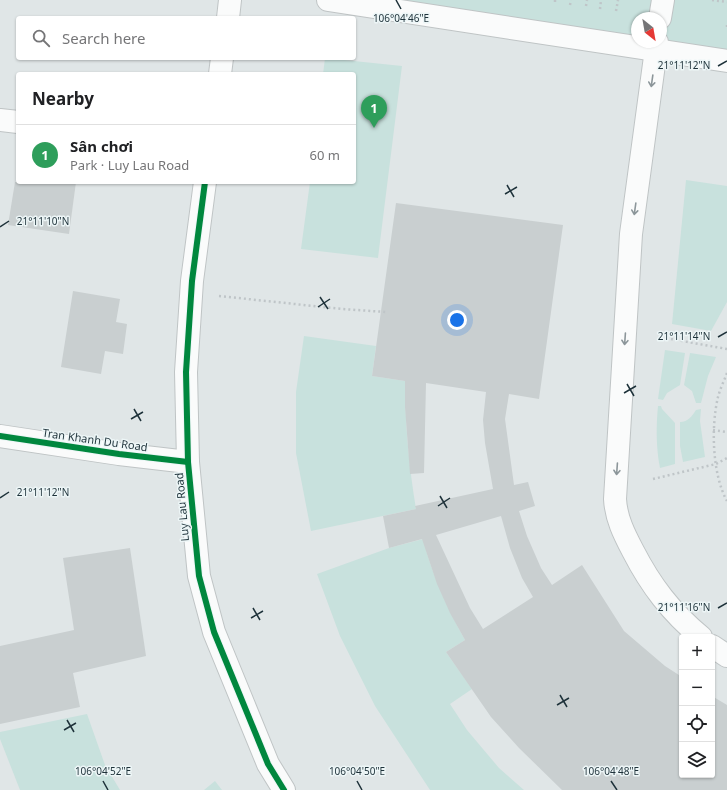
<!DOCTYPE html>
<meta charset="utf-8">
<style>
body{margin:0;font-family:"Noto Sans",sans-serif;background:#f6f6f6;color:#202124}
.controls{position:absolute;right:12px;bottom:12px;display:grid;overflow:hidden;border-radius:4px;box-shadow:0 1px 3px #0004}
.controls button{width:36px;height:36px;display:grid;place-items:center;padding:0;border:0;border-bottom:1px solid #e0e0e0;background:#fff;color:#202124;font:20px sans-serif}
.compass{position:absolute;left:631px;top:12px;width:36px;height:36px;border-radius:50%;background:#fff;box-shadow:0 1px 3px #0004;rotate:149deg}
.you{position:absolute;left:457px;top:320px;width:14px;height:14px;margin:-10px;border:3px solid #fff;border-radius:50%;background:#1a73e8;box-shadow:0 0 0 6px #1a73e833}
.badge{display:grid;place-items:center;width:26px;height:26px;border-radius:50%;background:#7c3aed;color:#fff;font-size:13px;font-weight:700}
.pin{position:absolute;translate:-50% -33px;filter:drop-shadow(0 1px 2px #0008)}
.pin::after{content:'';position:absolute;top:21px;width:14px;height:12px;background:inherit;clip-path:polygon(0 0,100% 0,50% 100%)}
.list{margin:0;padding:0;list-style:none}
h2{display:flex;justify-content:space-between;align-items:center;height:52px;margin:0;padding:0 16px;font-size:17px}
h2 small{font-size:13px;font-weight:400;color:#757577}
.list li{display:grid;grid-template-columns:26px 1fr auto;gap:12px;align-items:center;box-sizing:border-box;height:60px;padding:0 16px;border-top:1px solid #e0e0e0}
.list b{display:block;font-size:15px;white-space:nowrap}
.list p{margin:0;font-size:13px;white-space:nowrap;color:#757577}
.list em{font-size:13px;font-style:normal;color:#757577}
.icon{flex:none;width:22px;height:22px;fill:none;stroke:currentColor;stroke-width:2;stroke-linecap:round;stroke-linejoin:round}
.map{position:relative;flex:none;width:727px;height:790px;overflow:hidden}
.search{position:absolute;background:#fff;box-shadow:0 1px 3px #0004;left:16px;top:16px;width:340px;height:44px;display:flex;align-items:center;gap:10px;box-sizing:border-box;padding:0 14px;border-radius:4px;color:#757577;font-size:15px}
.panel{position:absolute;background:#fff;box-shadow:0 1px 3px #0004;left:16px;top:72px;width:340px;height:112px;border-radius:4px}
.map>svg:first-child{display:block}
.green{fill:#c8e1dd;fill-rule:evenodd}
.building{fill:#c9cfd0;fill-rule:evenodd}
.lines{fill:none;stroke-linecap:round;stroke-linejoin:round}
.minor-casing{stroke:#bfc4c5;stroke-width:24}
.path{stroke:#bfc5c8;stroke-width:2.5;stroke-dasharray:2 3;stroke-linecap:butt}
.minor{stroke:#fafbfb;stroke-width:22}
.cycleway-casing{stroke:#edf6f7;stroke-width:8}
.cycleway{stroke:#00873e;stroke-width:6}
.oneway{stroke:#8c969a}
.ticks{fill:none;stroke:#1e323a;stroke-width:1.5}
.labels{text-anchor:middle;stroke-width:3;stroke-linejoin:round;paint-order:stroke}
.street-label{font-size:11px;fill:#1e323a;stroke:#edf6f7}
.ticks-label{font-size:10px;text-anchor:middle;fill:#1e323a;stroke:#edf6f7;stroke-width:3;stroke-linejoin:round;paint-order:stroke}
</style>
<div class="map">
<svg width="727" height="790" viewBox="0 0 727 790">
<rect width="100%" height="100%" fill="#e0e6e7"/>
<g class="green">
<path d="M 328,0 L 727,0 L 727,61 ZM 637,18 L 661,18 L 661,42 L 637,42 Z"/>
<path d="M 325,58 L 402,66 L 378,258 L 301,249 L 310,182 L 354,182 L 354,74 L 323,74 Z"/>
<path d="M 686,180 L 727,186 L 727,302 L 711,331 L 672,324 Z"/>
<path d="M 304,336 L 376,346 L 372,376 L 405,381 C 405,424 409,466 416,509 L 311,531 L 296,453 L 296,392 Z"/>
<path d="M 665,350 L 685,353 L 680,385 L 667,393 L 663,400 L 658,399 Z"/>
<path d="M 690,353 L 716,357 L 708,376 L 701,403 L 696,403 L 692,391 L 684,385 Z"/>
<path d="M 658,406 L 661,406 L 662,409 L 675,423 L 675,464 L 660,468 C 656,447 656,427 658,406 Z"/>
<path d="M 701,409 L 700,421 L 705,457 L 683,462 L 680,446 L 680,422 C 688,422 692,416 696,410 Z"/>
<path d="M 423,539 C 433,577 446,605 465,640 L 446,652 L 472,689 L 450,704 L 467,730 L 499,768 L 524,790 L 430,790 L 375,706 L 340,636 L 317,574 L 389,548 Z"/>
<path d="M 87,714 L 105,765 L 120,790 L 20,790 L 0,739 L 0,732 Z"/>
<path d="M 215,781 L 222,790 L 204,790 Z"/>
</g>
<g class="building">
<path d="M 15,182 L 76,182 L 69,234 L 8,225 Z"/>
<path d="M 396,203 L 563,225 L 539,399 L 509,394 L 505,419 L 514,485 L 528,482 L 535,506 L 519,511 L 527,536 L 541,568 L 552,585 L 582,565 L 624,631 L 665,666 L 682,677 L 682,775 L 712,775 L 712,696 L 727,705 L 727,790 L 562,790 L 519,748 L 491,717 L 446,652 L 465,640 L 450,613 L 437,584 L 422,539 L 389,548 L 383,516 L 416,509 L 415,506 L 493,489 L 485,443 L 483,420 L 486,392 L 426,383 L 424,473 L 410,474 L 405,407 L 405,381 L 372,376 ZM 501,516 L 510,548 L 522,578 L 533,597 L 483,629 L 470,608 L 436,535 Z"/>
<path d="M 73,291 L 120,299 L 116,322 L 127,324 L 123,354 L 105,351 L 101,374 L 61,367 Z"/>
<path d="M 130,548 L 146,656 L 73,673 L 80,707 L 0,724 L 0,646 L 74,630 L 63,558 Z"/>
</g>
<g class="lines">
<g class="minor-casing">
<g id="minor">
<path d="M 328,0 L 727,61"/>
<path d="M 228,18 L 230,0"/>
<path d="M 660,18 L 663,0"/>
<path d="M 657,42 L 631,234 L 615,499 C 616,518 624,534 633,551 C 651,586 671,612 701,637"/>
<path d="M 220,74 L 222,58"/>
<path d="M 0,120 L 18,122"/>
<path d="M 205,182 L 192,281 L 186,372 L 188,462 L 199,576 L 214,632 L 268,764 L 284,790"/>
<path d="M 0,436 L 119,454 L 188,462"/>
<path d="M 712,646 L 727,656"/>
</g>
</g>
<g class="path">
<path d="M 712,0 L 727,2"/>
<path d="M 555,2 L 555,0"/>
<path d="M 570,5 L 571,0"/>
<path d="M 586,6 L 587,0"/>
<path d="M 600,9 L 601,0"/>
<path d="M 616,11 L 618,0"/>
<path d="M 727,27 L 727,24"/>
<path d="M 219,296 L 342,309 L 386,312"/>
<path d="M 671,339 L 727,349"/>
<path d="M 727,373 C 724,381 720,389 718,397 C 711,426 712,474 727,501"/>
<path d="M 713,430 L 727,432"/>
<path d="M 653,479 L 716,464 L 727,458"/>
</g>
<use href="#minor" class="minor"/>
<g class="cycleway-casing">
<g id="cycleway">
<path d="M 205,182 L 192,281 L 186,372 L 188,462 L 199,576 L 214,632 L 268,764 L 284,790"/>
<path d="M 0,436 L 119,454 L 188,462"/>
</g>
</g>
<use href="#cycleway" class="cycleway"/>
</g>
<defs><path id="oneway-shaft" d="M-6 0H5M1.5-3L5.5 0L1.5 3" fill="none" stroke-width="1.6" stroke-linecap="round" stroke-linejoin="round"/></defs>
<g class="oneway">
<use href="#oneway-shaft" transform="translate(652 81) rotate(98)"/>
<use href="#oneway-shaft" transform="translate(635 209) rotate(98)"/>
<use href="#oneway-shaft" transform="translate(625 339) rotate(94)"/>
<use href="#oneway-shaft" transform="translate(617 469) rotate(94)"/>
</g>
<path class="ticks" d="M 396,0 L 401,9M 718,66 L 727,61M 507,185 L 514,197M 505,194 L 517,187M 0,227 L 9,221M 320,297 L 328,309M 318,307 L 330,299M 718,337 L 727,332M 627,384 L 634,396M 624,393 L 636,386M 134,409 L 141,421M 131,419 L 143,412M 440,496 L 447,508M 0,498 L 9,492M 438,506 L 450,498M 253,608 L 260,620M 718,608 L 727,603M 251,618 L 263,611M 560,695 L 567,707M 557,705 L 569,698M 67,720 L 74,732M 64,730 L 76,723M 103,781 L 108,790M 357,781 L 362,790M 611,781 L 617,790"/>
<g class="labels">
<g class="street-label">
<text transform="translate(95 440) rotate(8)" y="4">Tran Khanh Du Road</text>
<text transform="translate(182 507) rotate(-95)" y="4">Luy Lau Road</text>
</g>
</g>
<g class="ticks-label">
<text x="401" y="22">106°04'46"E</text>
<text x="684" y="69">21°11'12"N</text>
<text x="43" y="225">21°11'10"N</text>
<text x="684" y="340">21°11'14"N</text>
<text x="43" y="496">21°11'12"N</text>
<text x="684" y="611">21°11'16"N</text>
<text x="103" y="775">106°04'52"E</text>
<text x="357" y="775">106°04'50"E</text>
<text x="611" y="775">106°04'48"E</text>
</g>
</svg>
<div class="controls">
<button>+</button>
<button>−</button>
<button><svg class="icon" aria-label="locate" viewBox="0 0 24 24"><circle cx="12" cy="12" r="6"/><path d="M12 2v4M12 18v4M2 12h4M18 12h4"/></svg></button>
<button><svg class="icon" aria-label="layers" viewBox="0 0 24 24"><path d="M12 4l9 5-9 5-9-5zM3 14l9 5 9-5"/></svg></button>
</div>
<svg class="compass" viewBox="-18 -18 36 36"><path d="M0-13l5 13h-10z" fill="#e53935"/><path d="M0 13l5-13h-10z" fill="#757577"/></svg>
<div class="you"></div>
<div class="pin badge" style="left:374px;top:128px;background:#2e9e5b">1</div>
<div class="search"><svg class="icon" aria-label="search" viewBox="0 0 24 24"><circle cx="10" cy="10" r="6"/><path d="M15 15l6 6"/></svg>Search here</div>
<section class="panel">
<h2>Nearby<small></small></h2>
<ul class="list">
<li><span class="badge" style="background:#2e9e5b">1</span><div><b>Sân chơi</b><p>Park · Luy Lau Road</p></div><em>60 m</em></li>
</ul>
</section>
</div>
